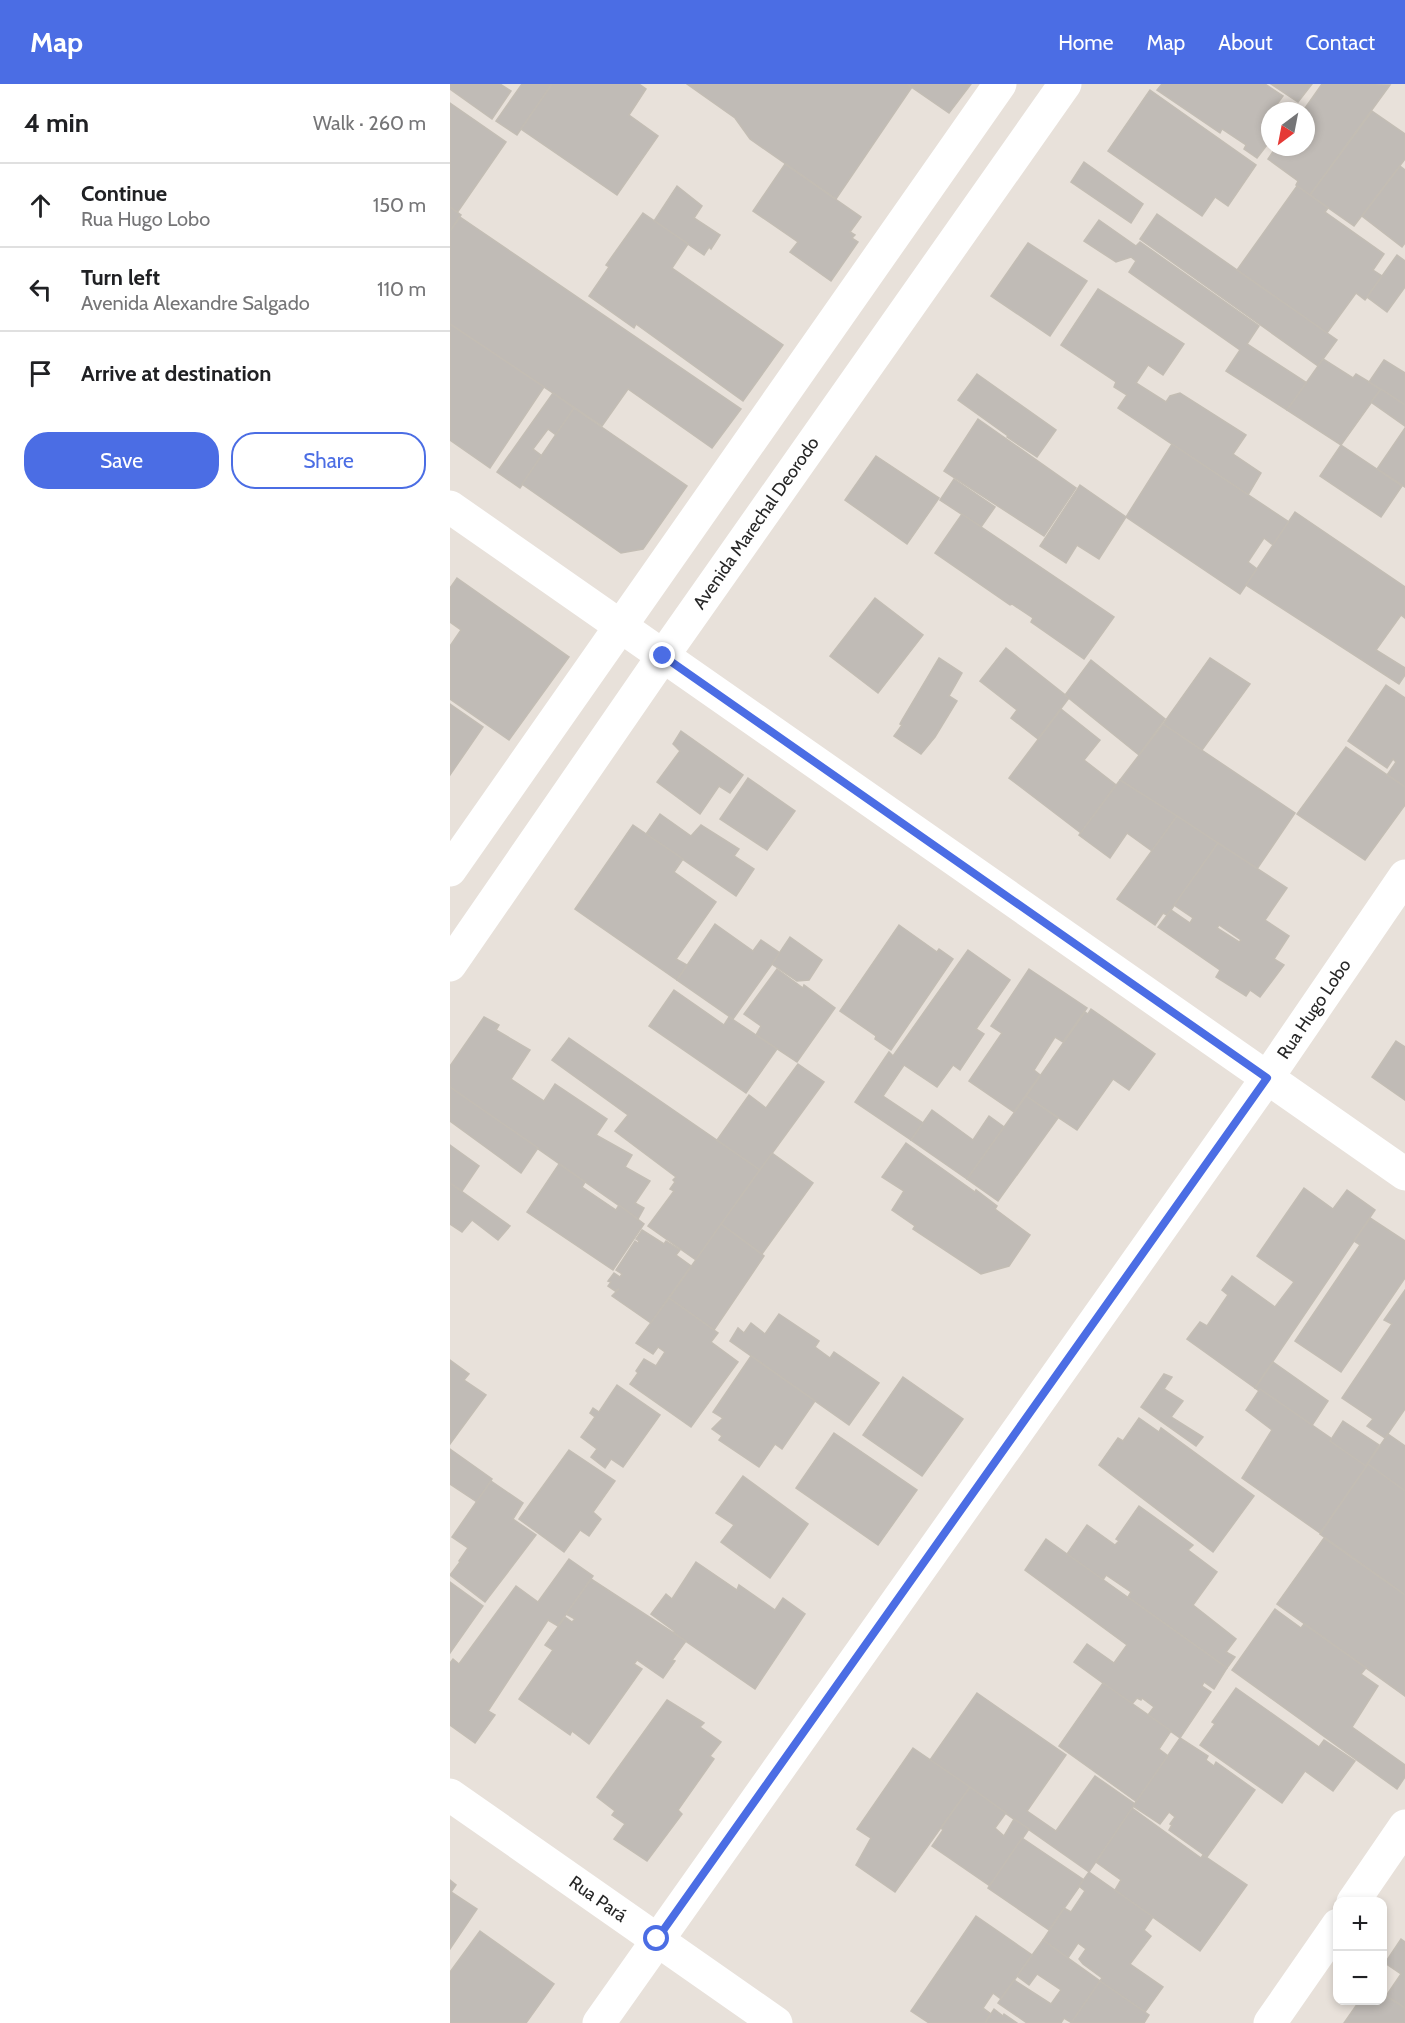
<!DOCTYPE html>
<meta charset="utf-8">
<style>
body{margin:0;font-family:Cabin,sans-serif;background:#f2f2f2;color:#202124}
.controls{position:absolute;right:18px;bottom:18px;display:grid;overflow:hidden;border-radius:12px;box-shadow:0 3px 9px #0003}
.controls button{width:54px;height:54px;display:grid;place-items:center;padding:0;border:0;border-bottom:2px solid #e0e0e0;background:#fff;color:#202124;font:30px sans-serif}
.compass{position:absolute;left:811px;top:18px;width:54px;height:54px;border-radius:50%;background:#fff;box-shadow:0 3px 9px #0003;rotate:212deg}
.stop{position:absolute;width:18px;height:18px;margin:-14px;border:4px solid #4b6de4;border-radius:50%;background:#fff}
.stop.end{background:#4b6de4;border-color:#fff;box-shadow:0 2px 6px #0008}
.list{margin:0;padding:0;list-style:none}
h2{display:flex;justify-content:space-between;align-items:center;height:78px;margin:0;padding:0 24px;font-size:26px}
h2 small{font-size:20px;font-weight:400;color:#757577}
.list li{display:grid;grid-template-columns:39px 1fr auto;gap:18px;align-items:center;box-sizing:border-box;height:84px;padding:0 24px;border-top:2px solid #e0e0e0}
.list b{display:block;font-size:22px;white-space:nowrap}
.list p{margin:0;font-size:20px;white-space:nowrap;color:#757577}
.list em{font-size:20px;font-style:normal;color:#757577}
.actions{display:flex;gap:12px;padding:18px 24px}
.actions a{flex:1;padding:14px 0;border:2px solid #4b6de4;border-radius:24px;text-align:center;font-size:21px;color:#4b6de4}
.actions .main{background:#4b6de4;color:#fff}
.icon{flex:none;width:33px;height:33px;fill:none;stroke:currentColor;stroke-width:2;stroke-linecap:round;stroke-linejoin:round}
.map{position:relative;flex:none;width:955px;height:1939px;overflow:hidden}
header{display:flex;align-items:center;gap:36px;box-sizing:border-box;height:84px;padding:0 30px;background:#4b6de4;color:#fff}
header strong{font-size:28px}
nav{display:flex;gap:33px;margin-inline-start:auto;font-size:21px}
main{display:flex}
aside{flex:1;background:#fff}
.map>svg:first-child{display:block}
.building{fill:#c0bbb6;stroke:#c3bdb4;stroke-width:1.5;fill-rule:evenodd}
.lines{fill:none;stroke-linecap:round;stroke-linejoin:round}
.minor{stroke:#fff;stroke-width:33}
.route{stroke:#4b6de4;stroke-width:8}
.labels{text-anchor:middle;stroke-width:4.5;stroke-linejoin:round;paint-order:stroke}
.street-label{font-size:18px;fill:#272727;stroke:#fff}
</style>
<header>
<strong>Map</strong>
<nav><a>Home</a><a>Map</a><a>About</a><a>Contact</a></nav>
</header>
<main>
<aside>
<h2>4 min<small>Walk · 260 m</small></h2>
<ul class="list">
<li><svg class="icon" aria-label="ahead" viewBox="0 0 24 24"><path d="M12 20V5M6 11l6-6 6 6"/></svg><div><b>Continue</b><p>Rua Hugo Lobo</p></div><em>150 m</em></li>
<li><svg class="icon" aria-label="left" viewBox="0 0 24 24"><path d="M17 20v-9H6M10 6l-5 5 5 5"/></svg><div><b>Turn left</b><p>Avenida Alexandre Salgado</p></div><em>110 m</em></li>
<li><svg class="icon" aria-label="arrive" viewBox="0 0 24 24"><path d="M6 21V4h12l-3 4 3 4H6"/></svg><div><b>Arrive at destination</b></div></li>
</ul>
<div class="actions"><a class="main">Save</a><a>Share</a></div>
</aside>
<div class="map">
<svg width="955" height="1939" viewBox="0 0 955 1939">
<rect width="100%" height="100%" fill="#e8e1da"/>
<g class="building">
<path d="M 0,0 L 50,0 L 61,7 L 42,35 L 0,5 Z"/>
<path d="M 72,0 L 102,0 L 67,51 L 46,37 Z"/>
<path d="M 102,0 L 189,0 L 196,5 L 179,31 L 208,52 L 167,111 L 71,45 Z"/>
<path d="M 237,0 L 457,0 L 462,3 L 386,115 L 300,55 L 285,34 Z"/>
<path d="M 457,0 L 521,0 L 499,29 Z"/>
<path d="M 712,0 L 815,0 L 833,12 L 824,24 L 829,27 L 820,27 L 820,57 L 807,74 L 794,65 L 796,61 L 772,45 L 770,49 L 707,6 Z"/>
<path d="M 821,0 L 862,0 L 848,18 Z"/>
<path d="M 872,0 L 940,1 L 860,111 L 846,101 L 848,97 L 818,75 L 826,63 L 856,63 L 856,27 L 853,27 Z"/>
<path d="M 700,6 L 806,81 L 778,122 L 765,113 L 752,132 L 658,67 Z"/>
<path d="M 0,19 L 56,58 L 7,129 L 0,123 Z"/>
<path d="M 922,27 L 955,50 L 955,75 L 904,142 L 860,111 Z"/>
<path d="M 634,78 L 693,120 L 681,139 L 621,98 Z"/>
<path d="M 335,80 L 411,133 L 400,148 L 405,151 L 402,154 L 408,158 L 381,197 L 340,168 L 348,158 L 303,127 Z"/>
<path d="M 950,82 L 955,86 L 955,159 L 952,163 L 912,132 Z"/>
<path d="M 227,102 L 252,122 L 244,134 L 270,151 L 261,165 L 259,163 L 254,171 L 204,137 Z"/>
<path d="M 847,102 L 878,124 L 875,128 L 934,170 L 923,186 L 932,192 L 915,216 L 906,209 L 877,249 L 787,186 Z"/>
<path d="M 0,123 L 11,131 L 0,147 Z"/>
<path d="M 193,129 L 238,160 L 222,184 L 333,261 L 293,317 L 186,240 L 184,244 L 139,212 L 159,183 L 156,181 Z"/>
<path d="M 707,130 L 887,256 L 868,282 L 690,155 Z"/>
<path d="M 10,133 L 291,325 L 262,364 L 178,305 L 152,342 L 0,240 L 0,147 Z"/>
<path d="M 649,136 L 686,162 L 690,158 L 809,242 L 797,260 L 857,299 L 837,326 L 776,287 L 790,266 L 679,188 L 686,177 L 681,173 L 666,178 L 634,157 Z"/>
<path d="M 578,159 L 637,197 L 600,252 L 541,212 Z"/>
<path d="M 947,171 L 955,177 L 955,203 L 937,228 L 917,213 Z"/>
<path d="M 648,205 L 734,260 L 713,291 L 698,281 L 686,299 L 716,318 L 720,312 L 730,309 L 796,351 L 783,370 L 811,389 L 798,411 L 668,324 L 677,311 L 664,303 L 666,298 L 611,261 Z"/>
<path d="M 0,240 L 94,303 L 40,384 L 0,356 Z"/>
<path d="M 873,275 L 903,294 L 906,290 L 931,305 L 891,361 L 837,326 Z"/>
<path d="M 934,276 L 955,289 L 955,321 L 919,298 Z"/>
<path d="M 527,290 L 606,346 L 587,373 L 557,353 L 558,352 L 508,316 Z"/>
<path d="M 931,305 L 955,321 L 955,342 L 921,318 Z"/>
<path d="M 103,309 L 124,324 L 106,351 L 98,345 L 83,365 L 92,372 L 70,404 L 47,388 Z"/>
<path d="M 124,324 L 237,402 L 193,465 L 171,469 L 72,400 Z"/>
<path d="M 528,335 L 626,404 L 594,452 L 494,387 Z"/>
<path d="M 955,344 L 955,403 L 927,385 Z"/>
<path d="M 722,360 L 839,438 L 823,461 L 814,454 L 798,478 L 807,485 L 790,510 L 676,433 Z"/>
<path d="M 891,361 L 952,402 L 931,433 L 870,392 Z"/>
<path d="M 426,372 L 489,414 L 457,460 L 395,416 Z"/>
<path d="M 504,395 L 545,423 L 531,443 L 490,416 Z"/>
<path d="M 630,401 L 676,433 L 649,475 L 627,461 L 616,479 L 590,462 Z"/>
<path d="M 845,428 L 955,503 L 955,534 L 951,531 L 926,566 L 955,584 L 955,591 L 949,600 L 796,501 Z"/>
<path d="M 512,430 L 664,533 L 634,575 L 581,538 L 583,534 L 562,520 L 560,521 L 485,469 Z"/>
<path d="M 7,494 L 119,573 L 59,656 L 0,615 L 0,562 L 11,546 L 0,538 L 0,504 Z"/>
<path d="M 425,514 L 473,551 L 428,609 L 380,572 Z"/>
<path d="M 556,564 L 619,614 L 588,655 L 561,634 L 567,626 L 530,597 Z"/>
<path d="M 489,574 L 512,589 L 499,612 L 507,617 L 485,653 L 471,670 L 444,652 L 452,641 L 450,640 L 452,636 Z"/>
<path d="M 760,574 L 800,600 L 752,666 L 713,640 Z"/>
<path d="M 641,576 L 715,635 L 689,671 L 615,611 Z"/>
<path d="M 936,601 L 955,614 L 955,703 L 937,691 L 946,678 L 943,675 L 937,684 L 898,657 Z"/>
<path d="M 0,620 L 33,643 L 0,691 Z"/>
<path d="M 611,625 L 650,656 L 634,676 L 666,701 L 631,749 L 559,694 Z"/>
<path d="M 713,640 L 845,729 L 807,785 L 670,696 Z"/>
<path d="M 231,647 L 293,691 L 280,709 L 269,702 L 250,730 L 207,698 L 230,667 L 223,660 Z"/>
<path d="M 896,663 L 955,703 L 955,721 L 915,776 L 847,730 Z"/>
<path d="M 298,694 L 345,727 L 317,766 L 270,735 Z"/>
<path d="M 670,696 L 727,732 L 702,767 L 677,749 L 660,774 L 629,751 Z"/>
<path d="M 210,730 L 241,752 L 251,741 L 289,765 L 284,772 L 304,785 L 286,812 L 196,750 Z"/>
<path d="M 727,732 L 768,759 L 721,826 L 717,831 L 713,829 L 705,841 L 667,815 Z"/>
<path d="M 183,741 L 233,775 L 224,788 L 266,818 L 226,875 L 237,881 L 227,896 L 125,825 Z"/>
<path d="M 768,759 L 837,804 L 815,836 L 839,852 L 824,875 L 834,881 L 810,913 L 800,906 L 796,912 L 766,893 L 770,886 L 708,843 L 721,826 L 740,839 L 743,834 L 724,821 ZM 769,841 L 791,856 L 789,858 L 767,844 Z"/>
<path d="M 265,840 L 303,867 L 311,856 L 330,869 L 283,935 L 227,896 Z"/>
<path d="M 449,841 L 487,868 L 489,865 L 503,875 L 441,966 L 425,955 L 426,952 L 390,927 Z"/>
<path d="M 340,853 L 372,876 L 359,896 L 347,897 L 322,880 Z"/>
<path d="M 518,866 L 560,896 L 526,945 L 534,950 L 510,986 L 503,981 L 487,1003 L 454,981 L 433,1012 L 473,1039 L 461,1056 L 405,1018 L 439,968 L 443,972 Z"/>
<path d="M 327,885 L 353,904 L 354,901 L 385,924 L 347,978 L 306,951 L 311,942 L 294,930 Z"/>
<path d="M 579,885 L 637,924 L 613,958 L 605,953 L 584,986 L 590,991 L 564,1028 L 519,997 L 552,949 L 541,942 Z"/>
<path d="M 224,906 L 274,941 L 279,933 L 327,965 L 296,1009 L 199,942 Z"/>
<path d="M 641,925 L 705,970 L 679,1006 L 663,995 L 627,1046 L 576,1012 L 635,928 L 638,930 Z"/>
<path d="M 34,933 L 49,941 L 46,946 L 80,966 L 61,995 L 94,1017 L 105,1000 L 157,1035 L 146,1051 L 182,1071 L 175,1083 L 200,1097 L 185,1119 L 194,1124 L 188,1135 L 0,1003 L 0,982 Z"/>
<path d="M 119,954 L 310,1086 L 246,1176 L 198,1142 L 224,1107 L 220,1105 L 225,1098 L 223,1096 L 226,1093 L 165,1047 L 178,1031 L 102,976 Z"/>
<path d="M 946,957 L 955,963 L 955,1016 L 922,993 Z"/>
<path d="M 348,980 L 374,998 L 310,1086 L 267,1056 L 299,1011 L 316,1024 Z"/>
<path d="M 0,1003 L 88,1064 L 71,1089 L 0,1037 Z"/>
<path d="M 576,1012 L 608,1034 L 548,1117 L 517,1095 Z"/>
<path d="M 482,1026 L 523,1056 L 539,1032 L 554,1043 L 517,1095 L 461,1056 Z"/>
<path d="M 456,1059 L 525,1108 L 526,1106 L 547,1122 L 545,1125 L 580,1151 L 559,1182 L 531,1190 L 463,1145 L 465,1142 L 442,1126 L 454,1107 L 432,1093 Z"/>
<path d="M 0,1061 L 29,1082 L 12,1107 L 0,1099 Z"/>
<path d="M 322,1069 L 363,1099 L 312,1170 L 271,1140 Z"/>
<path d="M 109,1080 L 135,1098 L 132,1103 L 166,1126 L 169,1121 L 194,1140 L 163,1186 L 77,1128 Z"/>
<path d="M 0,1099 L 60,1142 L 48,1156 L 22,1136 L 12,1148 L 0,1140 Z"/>
<path d="M 854,1104 L 883,1125 L 897,1106 L 925,1126 L 805,1304 L 737,1255 L 750,1238 L 757,1242 L 778,1211 L 772,1206 L 782,1192 L 825,1223 L 844,1198 L 807,1172 Z"/>
<path d="M 920,1134 L 955,1157 L 955,1194 L 891,1288 L 845,1257 L 910,1161 L 904,1157 Z"/>
<path d="M 271,1140 L 314,1172 L 264,1246 L 219,1214 Z"/>
<path d="M 192,1146 L 214,1160 L 216,1157 L 230,1166 L 226,1171 L 241,1182 L 201,1239 L 162,1212 L 169,1205 L 165,1207 L 158,1202 L 161,1198 L 158,1197 L 164,1189 L 170,1193 L 172,1190 L 166,1186 L 185,1157 L 188,1159 L 189,1157 L 186,1155 Z"/>
<path d="M 955,1206 L 955,1325 L 935,1354 L 917,1342 L 923,1335 L 892,1314 L 942,1240 L 934,1236 Z"/>
<path d="M 219,1214 L 268,1249 L 261,1258 L 288,1278 L 241,1343 L 180,1300 L 188,1289 L 186,1287 L 194,1275 L 206,1282 L 215,1268 L 208,1263 L 203,1270 L 186,1259 Z"/>
<path d="M 329,1230 L 369,1257 L 365,1263 L 380,1274 L 384,1268 L 429,1299 L 399,1341 L 280,1257 L 288,1244 L 294,1249 L 301,1239 L 315,1250 Z"/>
<path d="M 301,1272 L 365,1317 L 332,1365 L 325,1360 L 309,1383 L 269,1356 L 272,1352 L 262,1345 L 273,1334 L 263,1328 Z"/>
<path d="M 0,1276 L 19,1290 L 14,1296 L 36,1311 L 0,1360 Z"/>
<path d="M 823,1278 L 878,1317 L 861,1343 L 805,1304 Z"/>
<path d="M 714,1290 L 722,1293 L 714,1305 L 733,1317 L 721,1333 L 753,1353 L 746,1362 L 691,1323 Z"/>
<path d="M 453,1293 L 513,1335 L 472,1392 L 413,1351 Z"/>
<path d="M 167,1301 L 210,1331 L 173,1383 L 161,1375 L 155,1384 L 141,1373 L 147,1365 L 131,1353 L 145,1333 L 140,1329 L 143,1324 L 149,1328 Z"/>
<path d="M 810,1305 L 918,1380 L 870,1449 L 792,1394 L 822,1346 L 796,1326 Z"/>
<path d="M 689,1334 L 709,1348 L 711,1344 L 804,1412 L 763,1468 L 649,1381 L 668,1354 L 673,1357 Z"/>
<path d="M 893,1337 L 929,1361 L 916,1382 L 880,1357 Z"/>
<path d="M 384,1349 L 467,1406 L 428,1461 L 346,1404 Z"/>
<path d="M 938,1350 L 955,1362 L 955,1409 L 916,1382 Z"/>
<path d="M 0,1365 L 42,1395 L 27,1418 L 0,1400 Z"/>
<path d="M 119,1366 L 165,1397 L 143,1428 L 151,1435 L 139,1452 L 130,1446 L 114,1468 L 69,1435 Z"/>
<path d="M 918,1380 L 955,1407 L 955,1511 L 870,1450 Z"/>
<path d="M 293,1392 L 358,1440 L 320,1494 L 271,1458 L 284,1441 L 266,1429 Z"/>
<path d="M 41,1397 L 73,1419 L 63,1435 L 86,1451 L 35,1518 L 0,1491 L 10,1478 L 9,1477 L 18,1464 L 2,1453 Z"/>
<path d="M 689,1422 L 743,1461 L 738,1466 L 767,1488 L 743,1521 L 786,1555 L 776,1568 L 785,1573 L 777,1584 L 678,1513 L 681,1508 L 656,1491 L 653,1496 L 617,1470 L 637,1441 L 665,1461 L 669,1457 L 666,1455 Z"/>
<path d="M 874,1454 L 955,1511 L 955,1612 L 827,1520 Z"/>
<path d="M 596,1455 L 777,1584 L 764,1605 L 754,1598 L 752,1602 L 761,1608 L 730,1654 L 698,1631 L 704,1623 L 692,1614 L 691,1616 L 687,1614 L 682,1620 L 624,1578 L 637,1560 L 664,1579 L 677,1561 L 575,1486 Z"/>
<path d="M 119,1475 L 143,1492 L 108,1542 L 98,1536 L 38,1627 L 45,1631 L 25,1659 L 0,1641 L 0,1579 L 3,1575 L 9,1580 L 66,1502 L 88,1518 Z"/>
<path d="M 246,1478 L 287,1506 L 289,1501 L 325,1526 L 333,1514 L 355,1530 L 305,1605 L 224,1549 L 224,1547 L 201,1530 L 216,1510 L 222,1515 Z"/>
<path d="M 141,1495 L 236,1557 L 222,1576 L 225,1577 L 213,1594 L 187,1576 L 184,1580 L 192,1585 L 139,1660 L 122,1647 L 120,1651 L 69,1615 L 103,1566 L 95,1561 L 115,1533 L 122,1538 L 125,1535 L 116,1530 Z"/>
<path d="M 0,1498 L 33,1522 L 0,1569 Z"/>
<path d="M 825,1525 L 851,1544 L 854,1540 L 916,1584 L 911,1590 L 928,1602 L 902,1643 L 955,1681 L 955,1693 L 947,1705 L 782,1586 Z"/>
<path d="M 653,1599 L 721,1647 L 709,1665 L 718,1672 L 687,1718 L 609,1662 Z"/>
<path d="M 786,1604 L 869,1663 L 874,1656 L 905,1677 L 883,1707 L 855,1687 L 832,1719 L 750,1661 L 765,1640 L 762,1638 Z"/>
<path d="M 527,1609 L 616,1671 L 577,1727 L 606,1747 L 645,1692 L 685,1720 L 639,1788 L 480,1676 Z"/>
<path d="M 217,1616 L 254,1639 L 250,1643 L 271,1658 L 260,1672 L 264,1675 L 228,1726 L 232,1730 L 197,1777 L 164,1755 L 175,1740 L 162,1731 L 165,1727 L 147,1713 Z"/>
<path d="M 730,1654 L 758,1672 L 756,1676 L 764,1682 L 766,1678 L 805,1706 L 757,1773 L 719,1746 L 722,1741 L 720,1740 L 725,1733 L 719,1728 L 710,1740 L 683,1722 Z"/>
<path d="M 463,1664 L 520,1703 L 445,1808 L 406,1781 L 421,1754 L 407,1745 Z"/>
<path d="M 520,1703 L 556,1729 L 545,1744 L 554,1752 L 564,1735 L 579,1745 L 540,1802 L 482,1762 L 493,1746 L 491,1744 Z"/>
<path d="M 682,1724 L 751,1774 L 753,1771 L 797,1801 L 750,1867 L 665,1806 L 671,1796 L 646,1778 Z"/>
<path d="M 572,1754 L 634,1796 L 599,1846 L 538,1804 Z"/>
<path d="M 639,1788 L 703,1833 L 694,1846 L 701,1852 L 680,1880 L 713,1903 L 695,1928 L 650,1897 L 652,1894 L 633,1880 L 629,1875 L 636,1865 L 628,1859 L 618,1874 L 593,1856 L 614,1824 L 621,1828 L 635,1807 L 629,1802 Z"/>
<path d="M 0,1796 L 6,1801 L 1,1808 L 27,1825 L 0,1865 Z"/>
<path d="M 526,1832 L 582,1871 L 551,1915 L 543,1909 L 533,1924 L 541,1930 L 535,1939 L 479,1939 L 461,1927 Z"/>
<path d="M 30,1847 L 104,1900 L 76,1939 L 0,1939 L 0,1888 Z"/>
<path d="M 951,1855 L 955,1858 L 955,1924 L 936,1912 L 951,1890 L 935,1879 Z"/>
<path d="M 593,1856 L 650,1897 L 622,1939 L 614,1934 L 611,1939 L 577,1939 L 548,1919 L 564,1896 L 601,1920 L 611,1906 L 587,1890 L 579,1901 L 567,1892 Z"/>
<path d="M 650,1897 L 699,1931 L 694,1939 L 621,1939 Z"/>
<path d="M 932,1909 L 955,1924 L 955,1939 L 894,1939 L 910,1916 L 932,1916 Z"/>
<path d="M 544,1925 L 553,1932 L 554,1930 L 567,1939 L 535,1939 Z"/>
</g>
<g class="lines">
<g class="minor">
<path d="M 0,423 L 955,1090"/>
<path d="M 0,786 L 550,0"/>
<path d="M 0,881 L 213,572 L 615,0"/>
<path d="M 0,1711 L 326,1939"/>
<path d="M 903,1818 L 955,1742"/>
<path d="M 149,1939 L 817,994 L 955,792"/>
<path d="M 820,1939 L 888,1841"/>
</g>
</g>
<g class="lines">
<path class="route" d="M 207,1855 L 817,994 L 213,572"/>
</g>
<g class="labels">
<g class="street-label">
<text transform="translate(306 439) rotate(-55)" y="6">Avenida Marechal Deorodo</text>
<text transform="translate(864 925) rotate(-56)" y="6">Rua Hugo Lobo</text>
<text transform="translate(148 1815) rotate(35)" y="6">Rua Pará</text>
</g>
</g>
</svg>
<div class="controls">
<button>+</button>
<button>−</button>
</div>
<svg class="compass" viewBox="-18 -18 36 36"><path d="M0-13l5 13h-10z" fill="#e53935"/><path d="M0 13l5-13h-10z" fill="#757577"/></svg>
<div class="stop" style="left:207px;top:1855px"></div>
<div class="stop end" style="left:213px;top:572px"></div>
</div>
</main>
